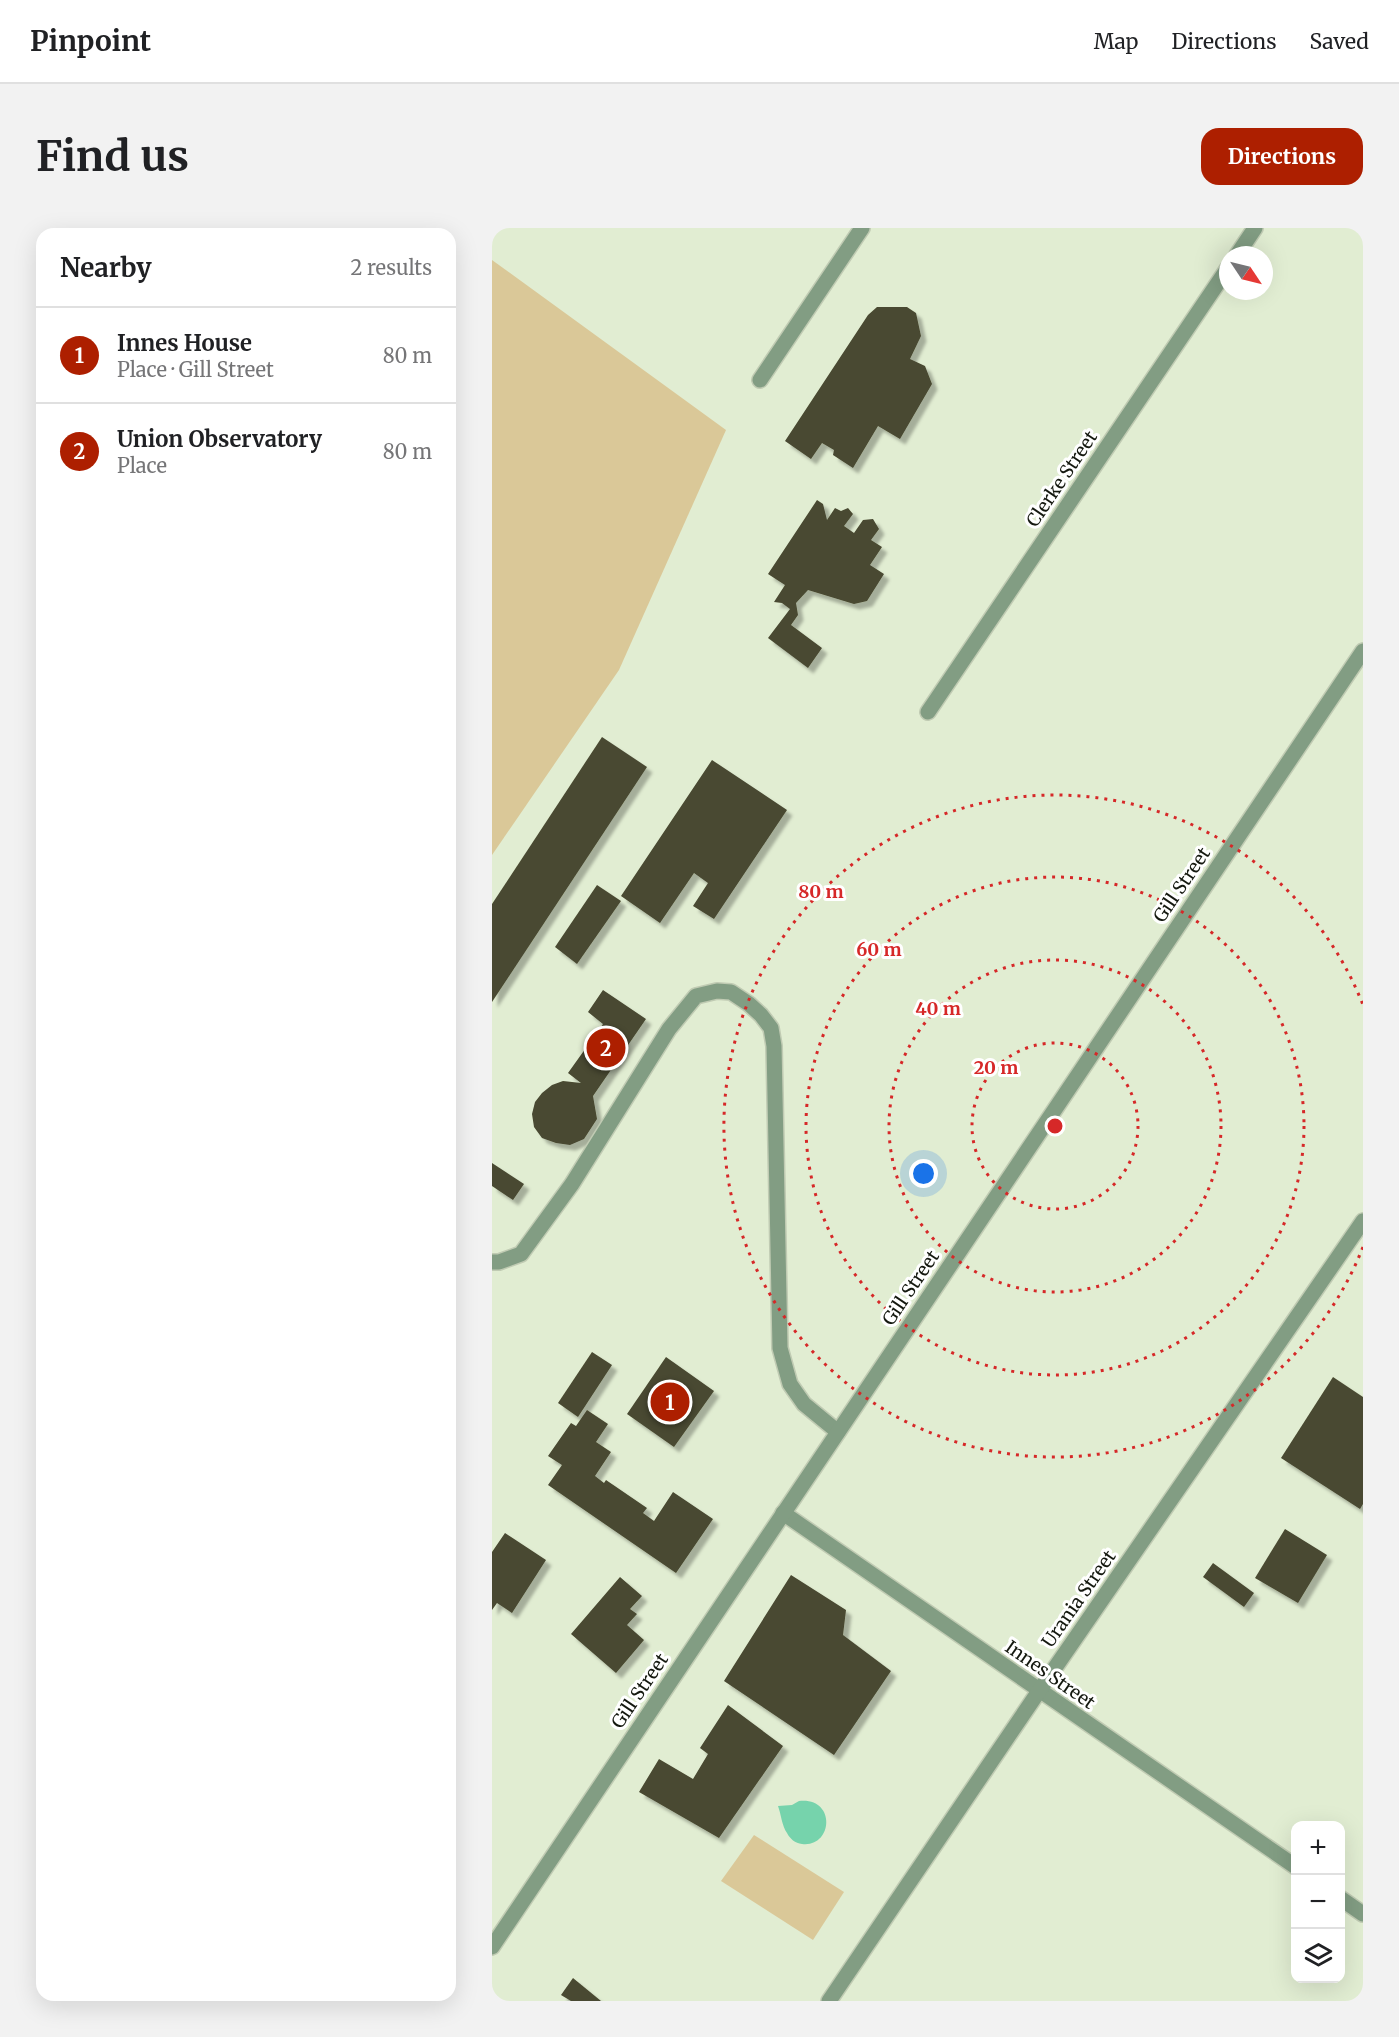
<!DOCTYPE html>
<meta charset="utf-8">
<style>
body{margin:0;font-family:Merriweather,serif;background:#f2f2f2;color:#202124}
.controls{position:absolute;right:18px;bottom:18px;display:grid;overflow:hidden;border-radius:12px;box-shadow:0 6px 24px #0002}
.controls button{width:54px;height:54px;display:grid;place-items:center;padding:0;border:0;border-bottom:2px solid #e0e0e0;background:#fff;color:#202124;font:30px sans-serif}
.compass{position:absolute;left:727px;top:18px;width:54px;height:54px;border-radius:50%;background:#fff;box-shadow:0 6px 24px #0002;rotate:125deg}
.you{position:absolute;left:432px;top:946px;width:21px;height:21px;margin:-15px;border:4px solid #fff;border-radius:50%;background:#1a73e8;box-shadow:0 0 0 9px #1a73e833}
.badge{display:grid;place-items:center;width:39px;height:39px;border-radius:50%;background:#ad1f00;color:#fff;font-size:20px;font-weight:700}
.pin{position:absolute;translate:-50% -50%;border:3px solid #fff;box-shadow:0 2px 6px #0006}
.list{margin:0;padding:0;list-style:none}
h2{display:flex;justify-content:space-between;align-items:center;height:78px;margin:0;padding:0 24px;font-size:26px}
h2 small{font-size:20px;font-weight:400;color:#757577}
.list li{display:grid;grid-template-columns:39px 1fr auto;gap:18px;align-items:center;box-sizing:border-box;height:96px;padding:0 24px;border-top:2px solid #e0e0e0}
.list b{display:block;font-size:22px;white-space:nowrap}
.list p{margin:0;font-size:20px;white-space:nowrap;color:#757577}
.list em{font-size:20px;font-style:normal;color:#757577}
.icon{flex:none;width:33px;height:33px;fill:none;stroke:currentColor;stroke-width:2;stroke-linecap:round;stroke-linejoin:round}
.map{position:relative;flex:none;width:871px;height:1773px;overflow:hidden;border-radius:18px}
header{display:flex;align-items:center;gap:36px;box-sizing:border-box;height:84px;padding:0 30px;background:#fff;border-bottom:2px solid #e0e0e0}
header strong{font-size:28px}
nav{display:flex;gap:33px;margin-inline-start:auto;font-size:21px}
.intro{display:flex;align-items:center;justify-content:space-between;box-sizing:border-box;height:144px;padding:0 36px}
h1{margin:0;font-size:42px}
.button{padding:15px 27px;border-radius:18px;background:#ad1f00;color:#fff;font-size:21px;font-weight:700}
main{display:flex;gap:36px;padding:0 36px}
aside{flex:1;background:#fff;border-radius:18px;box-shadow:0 6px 24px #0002}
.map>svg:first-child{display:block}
.green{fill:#dac898}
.water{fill:#76d3ac}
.building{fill:#484830;filter:url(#shadow)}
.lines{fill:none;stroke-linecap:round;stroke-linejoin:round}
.service-casing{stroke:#c0cbb3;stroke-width:18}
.minor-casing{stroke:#c0cbb3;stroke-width:18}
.service{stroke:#829d83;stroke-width:15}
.minor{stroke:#829d83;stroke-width:15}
.ring{fill:none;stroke:#d62828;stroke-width:3;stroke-dasharray:3 6}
.labels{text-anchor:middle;stroke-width:6;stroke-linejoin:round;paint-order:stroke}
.street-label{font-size:18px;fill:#14180f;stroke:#fff}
.centre{fill:#d62828;stroke:#fff;stroke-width:3}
.ring-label{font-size:18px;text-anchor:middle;font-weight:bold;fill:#d62828;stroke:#fff;stroke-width:6;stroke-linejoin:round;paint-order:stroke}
</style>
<header>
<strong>Pinpoint</strong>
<nav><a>Map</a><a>Directions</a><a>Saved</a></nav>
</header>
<div class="intro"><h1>Find us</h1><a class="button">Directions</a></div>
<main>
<aside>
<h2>Nearby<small>2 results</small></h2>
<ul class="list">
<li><span class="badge">1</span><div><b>Innes House</b><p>Place · Gill Street</p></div><em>80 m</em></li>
<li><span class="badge">2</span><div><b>Union Observatory</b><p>Place</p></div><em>80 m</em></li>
</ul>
</aside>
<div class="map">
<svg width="871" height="1773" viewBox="0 0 871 1773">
<defs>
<filter id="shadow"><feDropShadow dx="5.5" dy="5.5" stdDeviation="1.5" flood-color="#0004"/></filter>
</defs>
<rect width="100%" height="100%" fill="#e1edd2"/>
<g class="green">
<path d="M 0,32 L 234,202 L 127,442 L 0,627 Z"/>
<path d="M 262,1607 L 352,1664 L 321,1712 L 229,1653 Z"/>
</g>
<path class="water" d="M 307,1573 C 345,1569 341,1620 310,1616 C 303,1615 298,1611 295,1605 C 290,1598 289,1586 286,1578 L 300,1577 Z"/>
<g class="building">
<path d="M 385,79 L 415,79 L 424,85 L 429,108 L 418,131 L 433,138 L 440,156 L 408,211 L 386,198 L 361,240 L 341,227 L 342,222 L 330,215 L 319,231 L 293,213 L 376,87 Z"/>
<path d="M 325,272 L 331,276 L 335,292 L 343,280 L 349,283 L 356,280 L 361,286 L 352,298 L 362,305 L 371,292 L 381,291 L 387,301 L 379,312 L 390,319 L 378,337 L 392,346 L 375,373 L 362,376 L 316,362 L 304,375 L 306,387 L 299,397 L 330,420 L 316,440 L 276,410 L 298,381 L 290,375 L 282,374 L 293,357 L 276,346 Z"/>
<path d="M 110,509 L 155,539 L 0,774 L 0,676 Z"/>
<path d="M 220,532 L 295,582 L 222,691 L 201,678 L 216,655 L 202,645 L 168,695 L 129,668 Z"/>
<path d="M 105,657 L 129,673 L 85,736 L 63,719 Z"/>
<path d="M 111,762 L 154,791 L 101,868 L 105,891 L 92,911 L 78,917 L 64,915 L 50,910 L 42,899 L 40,886 L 43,874 L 50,865 L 60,857 L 71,853 L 89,855 L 76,845 L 111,796 L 96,784 Z"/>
<path d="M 0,935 L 32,956 L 21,972 L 0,958 Z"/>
<path d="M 100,1124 L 120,1137 L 86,1189 L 66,1175 Z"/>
<path d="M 174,1129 L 222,1163 L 182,1219 L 135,1186 Z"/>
<path d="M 841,1149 L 871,1169 L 871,1276 L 868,1281 L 789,1230 Z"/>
<path d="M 95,1182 L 116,1196 L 104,1214 L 119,1224 L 103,1248 L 112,1255 L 114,1252 L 155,1280 L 151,1285 L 162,1293 L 181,1264 L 221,1291 L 184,1345 L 56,1257 L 70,1237 L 56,1228 L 79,1195 L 84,1198 Z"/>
<path d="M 793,1301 L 835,1327 L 806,1375 L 763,1350 Z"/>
<path d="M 13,1305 L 54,1332 L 20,1385 L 5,1375 L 0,1382 L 0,1324 Z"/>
<path d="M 721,1335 L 762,1365 L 752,1379 L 711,1349 Z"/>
<path d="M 299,1347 L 354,1382 L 351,1407 L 399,1443 L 342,1527 L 232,1453 Z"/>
<path d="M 128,1349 L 150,1368 L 138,1381 L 145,1386 L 135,1397 L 152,1412 L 124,1445 L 79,1406 Z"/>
<path d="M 236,1477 L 291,1518 L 227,1610 L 147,1564 L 167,1531 L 201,1551 L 216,1526 L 208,1520 Z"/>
<path d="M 81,1750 L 109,1773 L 79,1773 L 69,1767 Z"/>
</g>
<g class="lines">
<g class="service-casing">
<path id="service" d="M 0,1034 L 7,1034 L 29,1026 L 80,956 L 177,801 L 204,768 L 225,763 L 239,764 L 257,776 L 269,787 L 279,800 L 282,818 L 288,1120 L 298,1156 L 312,1176 L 346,1204"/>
</g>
<g class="minor-casing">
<g id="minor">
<path d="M 745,27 L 763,0"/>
<path d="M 268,152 L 370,0"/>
<path d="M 436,484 L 736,40"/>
<path d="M 291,1285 L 804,1639"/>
<path d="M 848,1670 L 871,1686"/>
<path d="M 0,1719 L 871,423"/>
<path d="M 337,1773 L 547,1463 L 871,993"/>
</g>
</g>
<use href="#service" class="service"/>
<use href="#minor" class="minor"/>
</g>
<g class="ring">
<circle cx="563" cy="898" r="83"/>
<circle cx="563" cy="898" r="166"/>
<circle cx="563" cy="898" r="249"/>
<path d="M871 1019A331 331 0 1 1 871 777"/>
</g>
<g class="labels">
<g class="street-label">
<text transform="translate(570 251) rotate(-56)" y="6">Clerke Street</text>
<text transform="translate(690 657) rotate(-56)" y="6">Gill Street</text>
<text transform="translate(419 1060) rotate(-56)" y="6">Gill Street</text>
<text transform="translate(587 1371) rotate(-55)" y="6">Urania Street</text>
<text transform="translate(558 1447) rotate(35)" y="6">Innes Street</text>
<text transform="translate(148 1463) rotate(-56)" y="6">Gill Street</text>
</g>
</g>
<circle cx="563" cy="898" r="9" class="centre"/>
<g class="ring-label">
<text x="329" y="670">80 m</text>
<text x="387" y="728">60 m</text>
<text x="446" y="787">40 m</text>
<text x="504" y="846">20 m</text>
</g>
</svg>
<div class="controls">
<button>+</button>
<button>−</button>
<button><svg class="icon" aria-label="layers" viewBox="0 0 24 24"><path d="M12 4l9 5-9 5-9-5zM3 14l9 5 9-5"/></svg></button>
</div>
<svg class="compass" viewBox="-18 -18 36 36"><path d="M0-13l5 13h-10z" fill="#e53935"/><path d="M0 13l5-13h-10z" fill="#757577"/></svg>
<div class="you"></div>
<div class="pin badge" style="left:178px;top:1174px">1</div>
<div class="pin badge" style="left:114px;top:820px">2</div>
</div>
</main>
